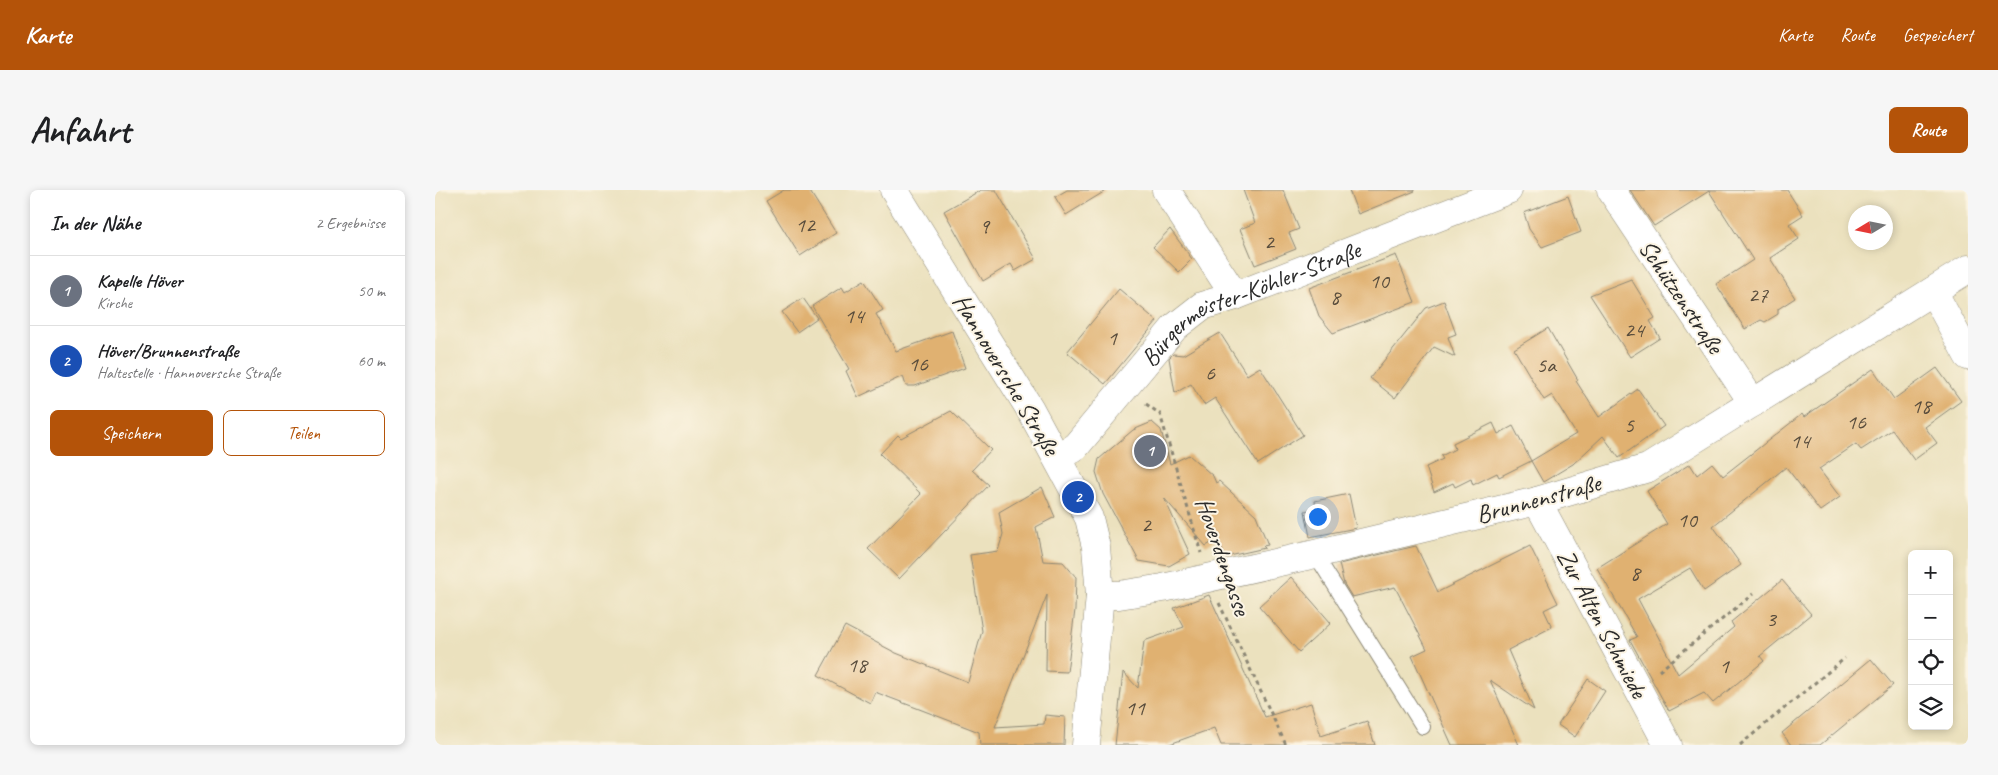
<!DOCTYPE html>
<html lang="de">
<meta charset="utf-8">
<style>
body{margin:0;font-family:Caveat,sans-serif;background:#f6f6f6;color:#202124}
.controls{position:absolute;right:15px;bottom:15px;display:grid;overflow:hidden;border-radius:8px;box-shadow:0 2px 8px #0003}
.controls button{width:45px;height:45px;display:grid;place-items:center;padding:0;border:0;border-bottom:1px solid #e0e0e0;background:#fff;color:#202124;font:25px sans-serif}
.compass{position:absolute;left:1413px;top:15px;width:45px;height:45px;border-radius:50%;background:#fff;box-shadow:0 2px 8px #0003;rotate:260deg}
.you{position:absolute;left:882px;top:326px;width:18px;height:18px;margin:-12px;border:4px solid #fff;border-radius:50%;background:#1a73e8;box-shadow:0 0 0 8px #1a73e833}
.badge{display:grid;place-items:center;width:32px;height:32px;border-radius:50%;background:#b45309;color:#fff;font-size:16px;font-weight:700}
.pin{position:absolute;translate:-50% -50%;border:2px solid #fff;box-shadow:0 1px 5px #0006}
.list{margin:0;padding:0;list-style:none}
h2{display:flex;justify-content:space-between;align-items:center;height:65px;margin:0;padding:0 20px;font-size:21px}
h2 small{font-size:16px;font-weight:400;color:#757577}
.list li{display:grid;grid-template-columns:32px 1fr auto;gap:15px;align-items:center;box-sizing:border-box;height:70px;padding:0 20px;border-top:1px solid #e0e0e0}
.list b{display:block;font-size:19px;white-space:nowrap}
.list p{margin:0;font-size:16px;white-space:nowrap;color:#757577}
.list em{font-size:16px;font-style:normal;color:#757577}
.actions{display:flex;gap:10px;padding:15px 20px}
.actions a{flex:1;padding:11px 0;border:1px solid #b45309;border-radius:8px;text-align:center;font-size:18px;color:#b45309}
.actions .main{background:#b45309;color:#fff}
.icon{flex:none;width:28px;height:28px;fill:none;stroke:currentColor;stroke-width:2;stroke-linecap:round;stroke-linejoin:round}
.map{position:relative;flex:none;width:1533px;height:555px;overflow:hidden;border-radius:8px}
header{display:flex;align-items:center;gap:30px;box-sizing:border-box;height:70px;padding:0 25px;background:#b45309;color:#fff}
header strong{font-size:24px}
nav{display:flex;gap:28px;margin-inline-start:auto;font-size:18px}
.intro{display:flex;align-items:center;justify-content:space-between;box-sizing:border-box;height:120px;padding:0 30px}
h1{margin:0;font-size:35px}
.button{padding:12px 22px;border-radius:8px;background:#b45309;color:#fff;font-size:18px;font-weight:700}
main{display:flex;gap:30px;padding:0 30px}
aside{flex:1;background:#fff;border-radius:8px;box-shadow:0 2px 8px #0003}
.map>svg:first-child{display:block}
.building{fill:#e0b171}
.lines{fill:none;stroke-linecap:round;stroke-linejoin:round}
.service-casing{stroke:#8b8674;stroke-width:16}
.minor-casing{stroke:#8b8674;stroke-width:29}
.tertiary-casing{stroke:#8b8674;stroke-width:29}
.path{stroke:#8b8674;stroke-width:3;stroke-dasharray:4 4;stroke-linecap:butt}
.service{stroke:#fff;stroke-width:14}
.minor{stroke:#fff;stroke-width:28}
.tertiary{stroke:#fff;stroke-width:28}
.labels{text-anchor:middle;stroke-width:4;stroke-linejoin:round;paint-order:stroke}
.number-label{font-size:22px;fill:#584c3c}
.street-label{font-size:25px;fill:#2b2b2b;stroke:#fcf5e5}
</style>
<header>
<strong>Karte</strong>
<nav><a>Karte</a><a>Route</a><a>Gespeichert</a></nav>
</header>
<div class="intro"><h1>Anfahrt</h1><a class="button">Route</a></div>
<main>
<aside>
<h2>In der Nähe<small>2 Ergebnisse</small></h2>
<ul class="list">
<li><span class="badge" style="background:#6b7280">1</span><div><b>Kapelle Höver</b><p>Kirche</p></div><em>50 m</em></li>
<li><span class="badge" style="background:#1a4fb4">2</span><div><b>Höver/Brunnenstraße</b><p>Haltestelle · Hannoversche Straße</p></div><em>60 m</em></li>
</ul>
<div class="actions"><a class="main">Speichern</a><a>Teilen</a></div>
</aside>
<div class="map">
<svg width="1533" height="555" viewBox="0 0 1533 555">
<rect width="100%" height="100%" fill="#fcf5e5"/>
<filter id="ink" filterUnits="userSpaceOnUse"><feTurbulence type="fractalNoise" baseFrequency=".02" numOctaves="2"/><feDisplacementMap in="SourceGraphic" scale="10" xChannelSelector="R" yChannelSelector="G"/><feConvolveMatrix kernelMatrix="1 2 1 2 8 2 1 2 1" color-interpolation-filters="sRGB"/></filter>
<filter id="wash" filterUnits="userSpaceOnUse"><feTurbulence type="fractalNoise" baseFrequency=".0096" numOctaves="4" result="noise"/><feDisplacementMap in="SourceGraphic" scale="20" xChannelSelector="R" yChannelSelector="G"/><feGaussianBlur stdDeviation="1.12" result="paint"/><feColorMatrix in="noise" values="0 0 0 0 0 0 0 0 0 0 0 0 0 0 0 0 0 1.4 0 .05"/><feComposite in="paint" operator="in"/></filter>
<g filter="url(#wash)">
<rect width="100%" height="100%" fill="#ebe1be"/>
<g id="blocks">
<g class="building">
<path d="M 349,0 L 374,0 L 401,43 L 365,66 L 331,11 Z"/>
<path d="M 546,0 L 561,0 L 601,69 L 580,81 L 576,74 L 548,91 L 509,21 Z"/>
<path d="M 632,0 L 672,0 L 631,25 L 620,7 Z"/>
<path d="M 808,0 L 848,0 L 864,39 L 854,43 L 861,59 L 820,75 L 805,39 L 820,33 Z"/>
<path d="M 914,0 L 980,0 L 980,1 L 923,24 Z"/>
<path d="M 1195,0 L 1352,0 L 1368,25 L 1354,34 L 1364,49 L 1335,68 L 1360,108 L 1343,119 L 1343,124 L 1330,132 L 1326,130 L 1310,139 L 1281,94 L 1318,70 L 1274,1 L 1219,36 Z"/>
<path d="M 1133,6 L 1146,42 L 1107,57 L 1094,39 L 1089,23 Z"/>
<path d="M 735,39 L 757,69 L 744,82 L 718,57 Z"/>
<path d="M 961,65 L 980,112 L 898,143 L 884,126 L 874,98 Z"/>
<path d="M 1196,89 L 1220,128 L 1215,131 L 1225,148 L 1195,167 L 1155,105 Z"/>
<path d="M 429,90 L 448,120 L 441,124 L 461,161 L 517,141 L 530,178 L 480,196 L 471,196 L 468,186 L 423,207 L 411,181 L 414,179 L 377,116 L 407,97 L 410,102 Z"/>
<path d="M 684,99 L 722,131 L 670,194 L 632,162 Z"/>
<path d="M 368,108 L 382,128 L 362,142 L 347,122 Z"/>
<path d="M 1009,111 L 1021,144 L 1013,147 L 1020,167 L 999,157 L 960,208 L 935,188 L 991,118 Z"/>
<path d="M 1113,138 L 1143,190 L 1141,191 L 1164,227 L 1203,199 L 1229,236 L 1184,268 L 1168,246 L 1138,274 L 1108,292 L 1096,271 L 1141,244 L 1117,205 L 1109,210 L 1079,159 Z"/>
<path d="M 785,143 L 812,185 L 825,177 L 868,245 L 823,274 L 780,208 L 769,215 L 756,194 L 740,203 L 734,168 L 738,164 L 748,165 Z"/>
<path d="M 1502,178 L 1526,211 L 1490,237 L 1502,253 L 1479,270 L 1457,240 L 1426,260 L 1421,254 L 1384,279 L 1405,307 L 1385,321 L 1351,277 L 1278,336 L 1306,375 L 1269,401 L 1255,378 L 1203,409 L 1243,484 L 1299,437 L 1296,432 L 1347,390 L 1376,424 L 1325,466 L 1329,471 L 1278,513 L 1269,503 L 1234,521 L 1195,450 L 1202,447 L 1162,378 L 1232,334 L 1212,301 L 1255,274 L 1262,285 L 1277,273 L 1288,286 L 1367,224 L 1369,227 L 1438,179 L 1459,209 Z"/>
<path d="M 516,221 L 556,260 L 537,280 L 554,295 L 464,389 L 433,359 L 486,304 L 445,264 L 463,245 L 466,248 Z"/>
<path d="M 717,232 L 726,240 L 735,274 L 754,265 L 778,286 L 781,293 L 784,291 L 821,325 L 833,355 L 828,356 L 830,358 L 790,367 L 783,349 L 771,356 L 729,308 L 755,364 L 734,376 L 704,371 L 668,304 L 661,282 L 664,269 L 698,240 Z"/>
<path d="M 1058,233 L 1063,244 L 1078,236 L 1096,271 L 1064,287 L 1062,283 L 1038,295 L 1036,289 L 1020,297 L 1018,293 L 999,302 L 991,277 L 1008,269 L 1006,266 L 1020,259 L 1018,253 Z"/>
<path d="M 607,297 L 620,327 L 601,337 L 608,371 L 628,372 L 641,387 L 640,420 L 632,482 L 611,481 L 612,405 L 560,537 L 609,534 L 610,525 L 630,527 L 629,555 L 545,555 L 544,542 L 440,502 L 435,513 L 383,485 L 410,436 L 461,463 L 533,492 L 547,441 L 535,365 L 563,361 L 568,344 L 564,322 Z"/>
<path d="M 914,304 L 921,338 L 875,347 L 870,321 L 881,319 L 880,311 Z"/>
<path d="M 981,356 L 1003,402 L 1095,356 L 1123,413 L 1109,420 L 1117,437 L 1073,460 L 1099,520 L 1055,490 L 1084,555 L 1017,555 L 977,466 L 992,459 L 960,397 L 917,407 L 909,394 L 904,374 Z"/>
<path d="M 856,387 L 896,433 L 864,462 L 824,416 Z"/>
<path d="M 774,405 L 830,527 L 876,513 L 886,546 L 932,531 L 940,555 L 786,555 L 779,538 L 732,555 L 680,555 L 688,482 L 703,498 L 709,451 L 749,437 L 739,418 Z"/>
<path d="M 1436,469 L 1458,495 L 1385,555 L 1356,555 L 1347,543 Z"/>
<path d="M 1153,489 L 1170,501 L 1140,547 L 1123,535 Z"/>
</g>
</g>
</g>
<g filter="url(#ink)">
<use href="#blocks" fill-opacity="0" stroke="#8b8674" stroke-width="1"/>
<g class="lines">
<g class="service-casing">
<path id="service" d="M 880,364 L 988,537"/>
</g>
<g class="minor-casing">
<g id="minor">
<path d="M 731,0 L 800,106"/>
<path d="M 1176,0 L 1318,213"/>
<path d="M 1498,101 L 1533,166"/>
<path id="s1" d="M 623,268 L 641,256 L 740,137 L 767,116 L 800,106 L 1073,0"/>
<path d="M 1102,311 L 1233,555"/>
<path d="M 665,405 L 684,405 L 728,398 L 880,364 L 1102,311 L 1213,278 L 1533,79"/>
</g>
</g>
<g class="tertiary-casing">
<path id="tertiary" d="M 459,0 L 595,219 L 654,328 L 661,357 L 665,405 L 651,555"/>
</g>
<g class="path">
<path d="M 711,214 L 725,224 L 766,363"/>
<path d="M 784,413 L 851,555"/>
<path d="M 1224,481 L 1318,404"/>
<path d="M 1305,555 L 1410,468"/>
</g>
<use href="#service" class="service"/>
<use href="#minor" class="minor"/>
<use href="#tertiary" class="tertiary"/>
</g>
</g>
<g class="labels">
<g class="number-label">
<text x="370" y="42">12</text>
<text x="549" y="43">9</text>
<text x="834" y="59">2</text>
<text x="944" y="98">10</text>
<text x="1323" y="112">27</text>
<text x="900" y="114">8</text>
<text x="419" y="133">14</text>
<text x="1199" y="147">24</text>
<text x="677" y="155">1</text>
<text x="483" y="181">16</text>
<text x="1111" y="182">5a</text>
<text x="775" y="190">6</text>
<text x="1486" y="223">18</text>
<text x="1421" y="239">16</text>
<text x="1194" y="242">5</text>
<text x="1365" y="258">14</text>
<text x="1252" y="337">10</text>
<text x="711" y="342">2</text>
<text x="1200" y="390">8</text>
<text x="1336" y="436">3</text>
<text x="422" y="482">18</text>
<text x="1289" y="483">1</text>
<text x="700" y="525">11</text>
</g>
<g class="street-label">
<text transform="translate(1247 106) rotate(56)" y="9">Schützenstraße</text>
<text dy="9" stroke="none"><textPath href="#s1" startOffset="254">Bürgermeister-Köhler-Straße</textPath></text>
<text transform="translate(572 184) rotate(59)" y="9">Hannoversche Straße</text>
<text transform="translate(1103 308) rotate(-15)" y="9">Brunnenstraße</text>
<text transform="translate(789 366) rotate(71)" y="9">Hoverdengasse</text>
<text transform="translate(1168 433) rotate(62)" y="9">Zur Alten Schmiede</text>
</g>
</g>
</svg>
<div class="controls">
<button>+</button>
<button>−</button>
<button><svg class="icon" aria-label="locate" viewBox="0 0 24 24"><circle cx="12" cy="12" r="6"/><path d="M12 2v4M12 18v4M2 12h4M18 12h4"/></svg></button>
<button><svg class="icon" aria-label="layers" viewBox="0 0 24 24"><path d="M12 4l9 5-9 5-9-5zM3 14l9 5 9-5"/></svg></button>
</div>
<svg class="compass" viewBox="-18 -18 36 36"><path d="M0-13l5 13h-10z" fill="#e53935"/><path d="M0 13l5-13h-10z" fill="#757577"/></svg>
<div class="you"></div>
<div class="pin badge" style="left:715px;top:261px;background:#6b7280">1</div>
<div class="pin badge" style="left:643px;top:307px;background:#1a4fb4">2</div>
</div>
</main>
